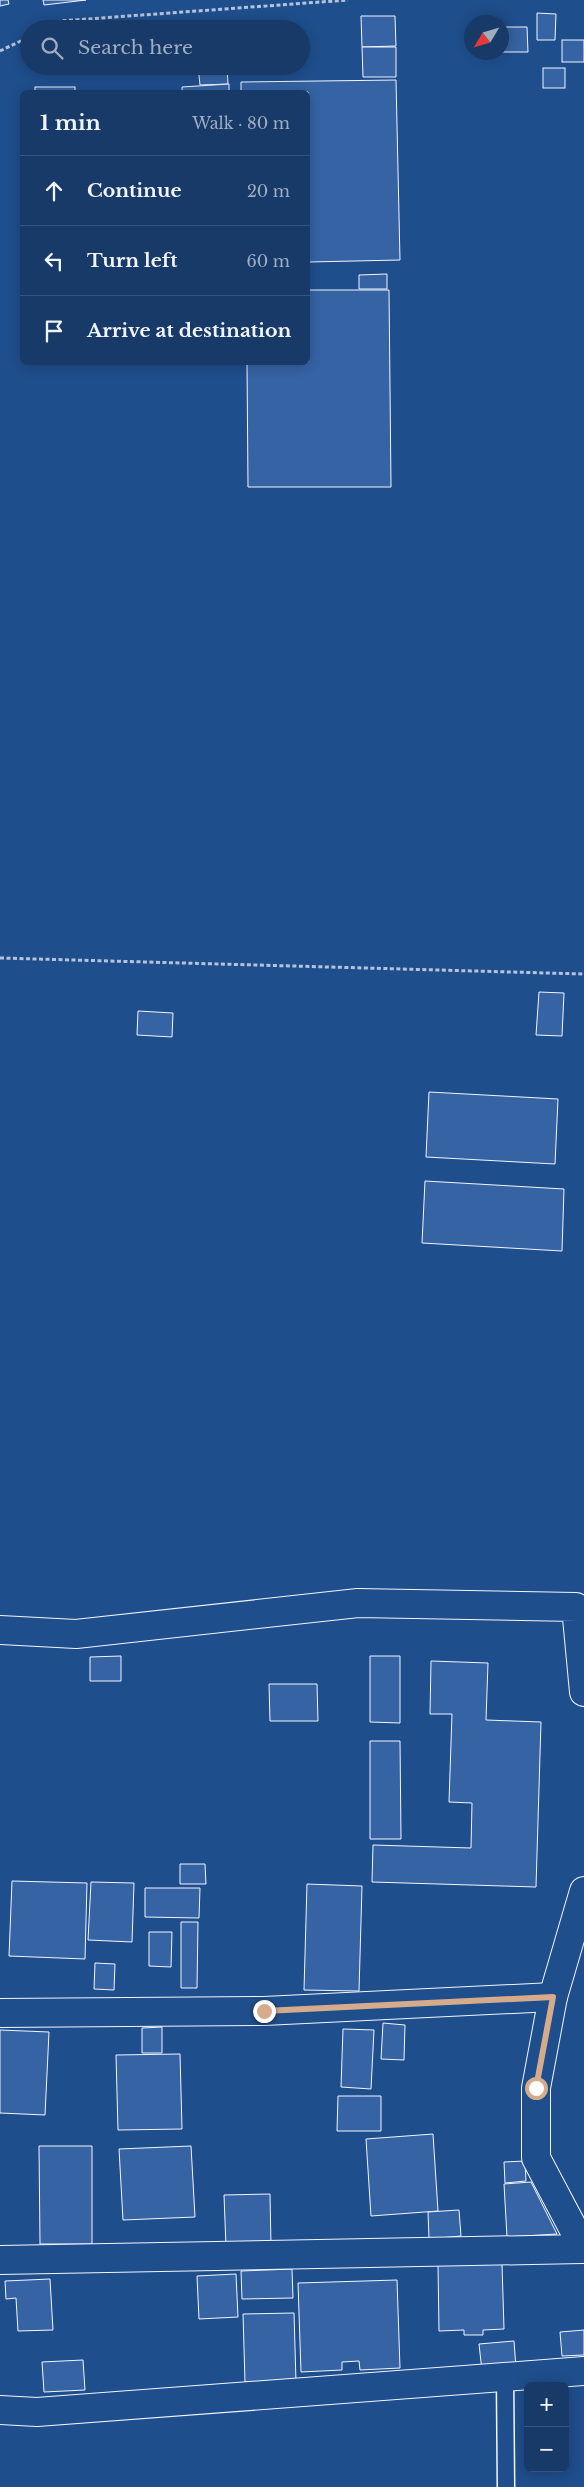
<!DOCTYPE html>
<meta charset="utf-8">
<style>
body{margin:0;font-family:"Libre Baskerville",serif;background:#20416f;color:#f1f3f6}
.controls{position:absolute;right:15px;bottom:15px;display:grid;overflow:hidden;border-radius:8px;box-shadow:0 2px 12px #0003}
.controls button{width:45px;height:45px;display:grid;place-items:center;padding:0;border:0;border-bottom:1px solid #36547d;background:#173a69;color:#f1f3f6;font:25px sans-serif}
.compass{position:absolute;left:464px;top:15px;width:45px;height:45px;border-radius:50%;background:#173a69;box-shadow:0 2px 12px #0003;rotate:232deg}
.stop{position:absolute;width:15px;height:15px;margin:-11px;border:4px solid #d6ab8b;border-radius:50%;background:#fff}
.stop.end{background:#d6ab8b;border-color:#fff;box-shadow:0 1px 5px #0008}
.list{margin:0;padding:0;list-style:none}
h2{display:flex;justify-content:space-between;align-items:center;height:65px;margin:0;padding:0 20px;font-size:21px}
h2 small{font-size:16px;font-weight:400;color:#9eadc0}
.list li{display:grid;grid-template-columns:32px 1fr auto;gap:15px;align-items:center;box-sizing:border-box;height:70px;padding:0 20px;border-top:1px solid #36547d}
.list b{display:block;font-size:19px;white-space:nowrap}
.list em{font-size:16px;font-style:normal;color:#9eadc0}
.icon{flex:none;width:28px;height:28px;fill:none;stroke:currentColor;stroke-width:2;stroke-linecap:round;stroke-linejoin:round}
.map{position:relative;flex:none;width:584px;height:2487px;overflow:hidden}
.search{position:absolute;background:#173a69;box-shadow:0 2px 12px #0003;left:20px;top:20px;width:290px;height:55px;display:flex;align-items:center;gap:12px;box-sizing:border-box;padding:0 18px;border-radius:28px;color:#9eadc0;font-size:19px}
.panel{position:absolute;background:#173a69;box-shadow:0 2px 12px #0003;left:20px;top:90px;width:290px;height:275px;border-radius:8px}
.map>svg:first-child{display:block}
.building{fill:#3563a3;stroke:#f2f6ff}
.lines{fill:none;stroke-linecap:round;stroke-linejoin:round}
.service-casing{stroke:#f2f6ff;stroke-width:19}
.minor-casing{stroke:#f2f6ff;stroke-width:30}
.path{stroke:#b3c4dc;stroke-width:3;stroke-dasharray:4 2.5;stroke-linecap:butt}
.service{stroke:#1f4e8c;stroke-width:16}
.minor{stroke:#1f4e8c;stroke-width:28}
.route{stroke:#d6ab8b;stroke-width:6}
</style>
<div class="map">
<svg width="584" height="2487" viewBox="0 0 584 2487">
<rect width="100%" height="100%" fill="#1f4e8c"/>
<g class="building">
<path d="M 0,0 L 8,0 L 9,4 L 0,6 Z"/>
<path d="M 43,0 L 86,0 L 44,5 Z"/>
<path d="M 537,13 L 556,14 L 555,40 L 537,40 Z"/>
<path d="M 361,16 L 395,16 L 396,46 L 362,47 Z"/>
<path d="M 224,22 L 224,29 L 196,29 L 196,24 Z"/>
<path d="M 502,27 L 527,27 L 528,52 L 502,52 Z"/>
<rect x="562" y="40" width="22" height="22"/>
<path d="M 362,47 L 396,47 L 396,77 L 363,77 Z"/>
<path d="M 198,66 L 227,66 L 228,84 L 200,85 Z"/>
<rect x="543" y="68" width="22" height="20"/>
<path d="M 396,80 L 400,260 L 308,262 L 308,92 L 241,92 L 241,82 Z"/>
<path d="M 229,84 L 229,92 L 182,92 L 182,87 Z"/>
<rect x="35" y="87" width="40" height="5"/>
<path d="M 387,274 L 387,289 L 359,289 L 359,275 Z"/>
<path d="M 308,290 L 389,290 L 391,487 L 248,487 L 247,362 L 308,362 Z"/>
<path d="M 539,992 L 564,993 L 562,1036 L 536,1035 Z"/>
<path d="M 138,1011 L 173,1013 L 172,1037 L 137,1035 Z"/>
<path d="M 429,1092 L 558,1099 L 555,1164 L 426,1157 Z"/>
<path d="M 425,1181 L 564,1189 L 562,1251 L 422,1243 Z"/>
<path d="M 121,1656 L 121,1681 L 90,1681 L 90,1657 Z"/>
<path d="M 370,1656 L 400,1656 L 400,1723 L 370,1722 Z"/>
<path d="M 431,1661 L 488,1663 L 486,1720 L 541,1722 L 536,1887 L 372,1882 L 373,1845 L 471,1848 L 472,1803 L 449,1802 L 452,1714 L 430,1714 Z"/>
<path d="M 269,1684 L 317,1684 L 318,1721 L 270,1721 Z"/>
<path d="M 370,1741 L 400,1741 L 401,1839 L 370,1839 Z"/>
<path d="M 180,1864 L 205,1864 L 206,1884 L 180,1884 Z"/>
<path d="M 12,1881 L 87,1883 L 85,1959 L 9,1956 Z"/>
<path d="M 91,1882 L 134,1883 L 132,1942 L 88,1940 Z"/>
<path d="M 307,1884 L 362,1886 L 359,1991 L 304,1990 Z"/>
<path d="M 145,1888 L 200,1888 L 199,1918 L 145,1917 Z"/>
<path d="M 181,1922 L 198,1922 L 197,1988 L 181,1988 Z"/>
<path d="M 149,1932 L 172,1932 L 171,1967 L 149,1966 Z"/>
<path d="M 95,1963 L 115,1964 L 114,1990 L 94,1989 Z"/>
<path d="M 383,2023 L 405,2025 L 404,2060 L 381,2059 Z"/>
<path d="M 162,2027 L 162,2053 L 142,2053 L 142,2028 Z"/>
<path d="M 343,2029 L 374,2030 L 371,2089 L 341,2087 Z"/>
<path d="M 0,2030 L 49,2032 L 45,2115 L 0,2113 Z"/>
<path d="M 180,2054 L 182,2129 L 118,2130 L 116,2055 Z"/>
<path d="M 338,2096 L 381,2096 L 381,2131 L 337,2131 Z"/>
<path d="M 433,2134 L 438,2211 L 371,2216 L 366,2139 Z"/>
<path d="M 39,2146 L 92,2146 L 92,2244 L 40,2244 Z"/>
<path d="M 191,2146 L 195,2217 L 123,2220 L 119,2149 Z"/>
<path d="M 525,2161 L 526,2181 L 505,2183 L 504,2162 Z"/>
<path d="M 531,2182 L 557,2234 L 507,2237 L 504,2184 Z"/>
<path d="M 270,2194 L 271,2246 L 226,2247 L 224,2195 Z"/>
<path d="M 459,2210 L 461,2236 L 429,2239 L 428,2212 Z"/>
<path d="M 502,2264 L 504,2329 L 483,2330 L 483,2335 L 464,2335 L 464,2330 L 439,2331 L 438,2265 Z"/>
<path d="M 292,2269 L 293,2298 L 242,2299 L 241,2271 Z"/>
<path d="M 236,2274 L 238,2317 L 199,2319 L 197,2276 Z"/>
<path d="M 50,2279 L 53,2330 L 18,2331 L 16,2298 L 6,2299 L 5,2281 Z"/>
<path d="M 397,2280 L 400,2368 L 360,2370 L 359,2361 L 342,2362 L 342,2370 L 301,2372 L 298,2283 Z"/>
<path d="M 294,2313 L 296,2382 L 245,2382 L 243,2314 Z"/>
<path d="M 584,2330 L 584,2355 L 562,2356 L 560,2332 Z"/>
<path d="M 514,2341 L 516,2368 L 482,2371 L 479,2344 Z"/>
<path d="M 83,2360 L 85,2390 L 44,2392 L 42,2362 Z"/>
</g>
<g class="lines">
<g class="service-casing">
<path id="service" d="M 505,2378 L 506,2487"/>
</g>
<g class="minor-casing">
<g id="minor">
<path d="M 0,1630 L 76,1634 L 358,1603 L 576,1607 L 584,1692"/>
<path d="M 584,1891 L 553,1997 L 536,2088 L 536,2158 L 584,2249"/>
<path d="M 0,2013 L 264,2011 L 553,1997"/>
<path d="M 0,2260 L 582,2249"/>
<path d="M 0,2410 L 37,2412 L 584,2371"/>
</g>
</g>
<g class="path">
<path d="M 45,29 L 60,21 L 348,0"/>
<path d="M 0,51 L 29,37"/>
<path d="M 0,958 L 584,974"/>
</g>
<use href="#service" class="service"/>
<use href="#minor" class="minor"/>
</g>
<g class="lines">
<path class="route" d="M 264,2011 L 553,1997 L 536,2088"/>
</g>
</svg>
<div class="controls">
<button>+</button>
<button>−</button>
</div>
<svg class="compass" viewBox="-18 -18 36 36"><path d="M0-13l5 13h-10z" fill="#e53935"/><path d="M0 13l5-13h-10z" fill="#9eadc0"/></svg>
<div class="stop" style="left:536px;top:2088px"></div>
<div class="stop end" style="left:264px;top:2011px"></div>
<div class="search"><svg class="icon" aria-label="search" viewBox="0 0 24 24"><circle cx="10" cy="10" r="6"/><path d="M15 15l6 6"/></svg>Search here</div>
<section class="panel">
<h2>1 min<small>Walk · 80 m</small></h2>
<ul class="list">
<li><svg class="icon" aria-label="ahead" viewBox="0 0 24 24"><path d="M12 20V5M6 11l6-6 6 6"/></svg><div><b>Continue</b></div><em>20 m</em></li>
<li><svg class="icon" aria-label="left" viewBox="0 0 24 24"><path d="M17 20v-9H6M10 6l-5 5 5 5"/></svg><div><b>Turn left</b></div><em>60 m</em></li>
<li><svg class="icon" aria-label="arrive" viewBox="0 0 24 24"><path d="M6 21V4h12l-3 4 3 4H6"/></svg><div><b>Arrive at destination</b></div></li>
</ul>
</section>
</div>
